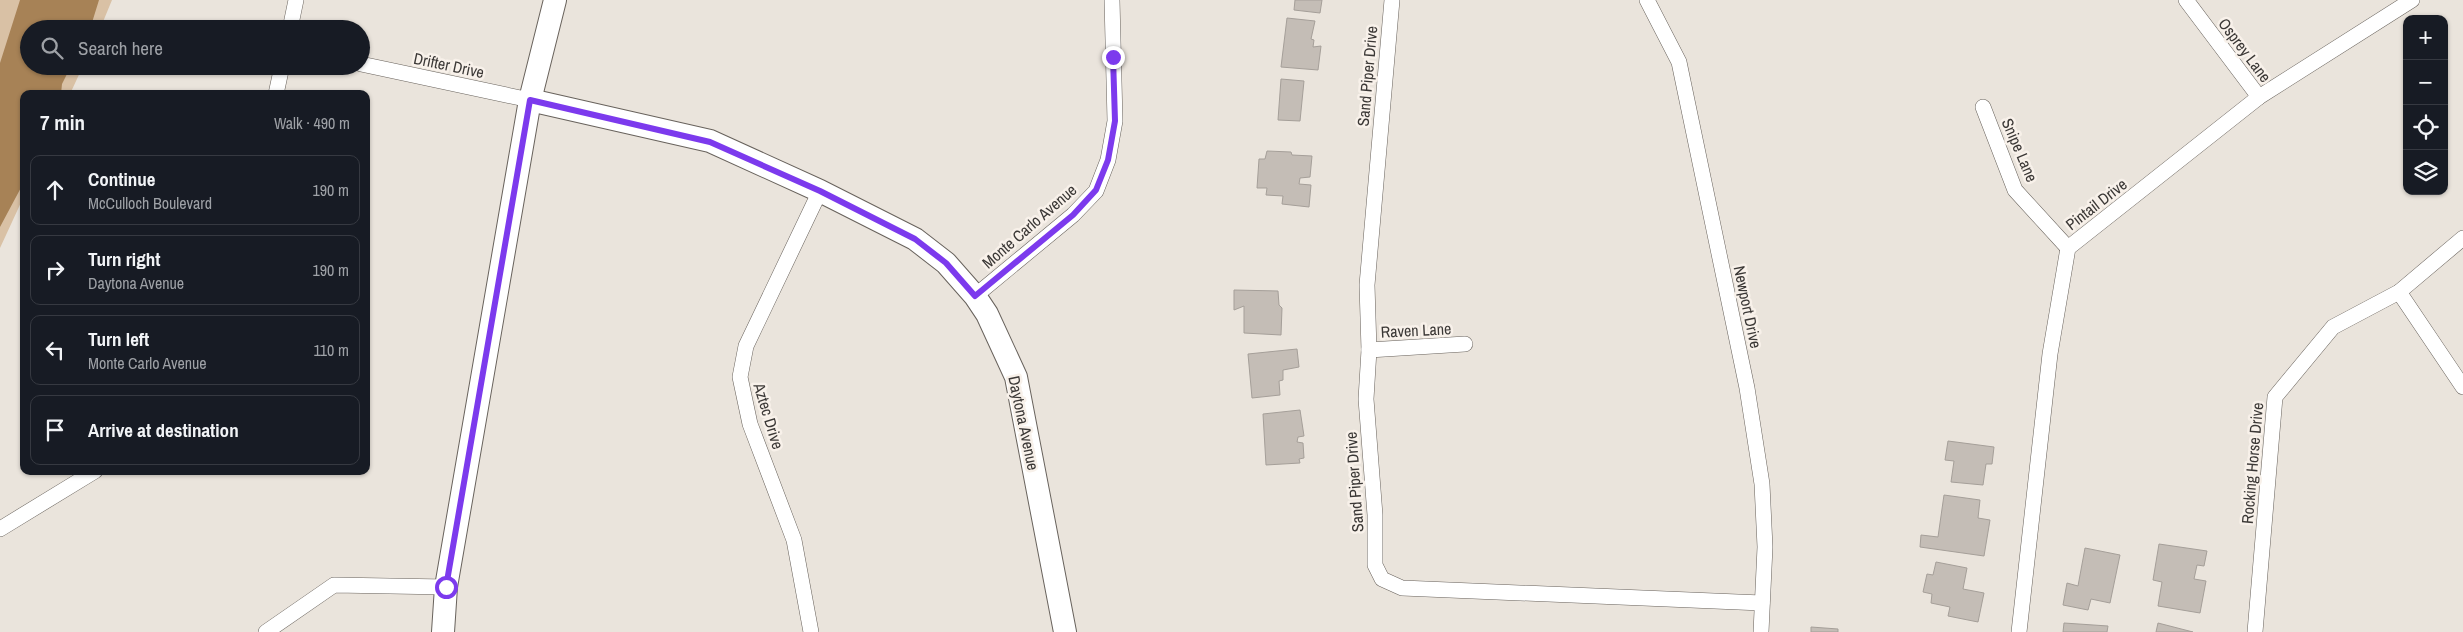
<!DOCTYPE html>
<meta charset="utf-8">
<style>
body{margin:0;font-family:"Archivo Narrow",sans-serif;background:#242831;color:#f1f3f6}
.controls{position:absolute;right:15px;top:15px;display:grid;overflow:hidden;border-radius:10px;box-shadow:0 1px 4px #0004}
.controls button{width:45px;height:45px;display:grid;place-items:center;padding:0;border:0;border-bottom:1px solid #363941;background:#171b24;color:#f1f3f6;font:25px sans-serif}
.stop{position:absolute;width:15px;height:15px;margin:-11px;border:4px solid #7c3aed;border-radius:50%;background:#fff}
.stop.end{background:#7c3aed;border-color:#fff;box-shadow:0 1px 5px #0008}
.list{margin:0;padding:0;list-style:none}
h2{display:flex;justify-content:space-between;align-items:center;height:65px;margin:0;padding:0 20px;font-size:21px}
h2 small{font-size:16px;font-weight:400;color:#9ea1a6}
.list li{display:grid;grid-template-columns:32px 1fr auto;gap:15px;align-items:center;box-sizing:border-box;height:70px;margin:0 10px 10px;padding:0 10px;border:1px solid #363941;border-radius:10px}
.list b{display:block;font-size:19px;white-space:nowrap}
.list p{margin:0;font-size:16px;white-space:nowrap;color:#9ea1a6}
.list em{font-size:16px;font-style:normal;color:#9ea1a6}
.icon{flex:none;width:28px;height:28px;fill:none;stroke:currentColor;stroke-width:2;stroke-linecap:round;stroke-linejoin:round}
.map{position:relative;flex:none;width:2463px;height:632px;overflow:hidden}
.search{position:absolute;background:#171b24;box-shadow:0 1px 4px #0004;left:20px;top:20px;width:350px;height:55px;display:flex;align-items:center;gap:12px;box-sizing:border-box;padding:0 18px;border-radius:28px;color:#9ea1a6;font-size:19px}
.panel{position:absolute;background:#171b24;box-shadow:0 1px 4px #0004;left:20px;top:90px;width:350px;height:385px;border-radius:10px}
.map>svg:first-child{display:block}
.green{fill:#d9c1a5}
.water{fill:#a78256}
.building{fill:#c4bdb6;stroke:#a59f99}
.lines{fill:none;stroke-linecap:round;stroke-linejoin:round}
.street-casing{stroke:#68625c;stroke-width:16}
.secondary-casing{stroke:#68625c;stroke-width:24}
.street{stroke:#fff;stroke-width:15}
.secondary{stroke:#fff;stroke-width:22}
.route{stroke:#7c3aed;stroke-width:6}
.labels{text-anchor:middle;stroke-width:5;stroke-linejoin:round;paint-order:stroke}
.street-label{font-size:16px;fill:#3b3836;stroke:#f8f1ea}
</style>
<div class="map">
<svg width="2463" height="632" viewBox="0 0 2463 632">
<rect width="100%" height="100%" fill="#eae4dc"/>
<path class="green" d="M 0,0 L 112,0 L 100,29 L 29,29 L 29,66 L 83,66 L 70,94 L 24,94 L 24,196 L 0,248 Z"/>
<path class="water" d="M 20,0 L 99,0 L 90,29 L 29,29 L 29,66 L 71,66 L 62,84 L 61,94 L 24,94 L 24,182 L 0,227 L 0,63 Z"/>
<g class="building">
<path d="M 1295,0 L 1322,0 L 1320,13 L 1294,10 Z"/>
<path d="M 1287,18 L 1315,21 L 1311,39 L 1314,40 L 1313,47 L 1321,46 L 1318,70 L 1281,67 Z"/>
<path d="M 1281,79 L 1304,81 L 1300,121 L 1278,120 Z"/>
<path d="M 1267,151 L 1291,152 L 1292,155 L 1312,156 L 1310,177 L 1300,178 L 1299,184 L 1311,185 L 1309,207 L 1282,204 L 1283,196 L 1266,195 L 1267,188 L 1257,188 L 1259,159 L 1265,159 Z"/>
<path d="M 1234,290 L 1278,291 L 1279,305 L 1282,308 L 1281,335 L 1244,333 L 1244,306 L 1234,310 Z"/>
<path d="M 1297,349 L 1299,367 L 1283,370 L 1283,380 L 1279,381 L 1280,395 L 1252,398 L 1248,354 Z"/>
<path d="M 1300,410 L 1304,436 L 1298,437 L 1297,442 L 1303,443 L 1304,458 L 1299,459 L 1300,463 L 1266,465 L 1263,414 Z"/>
<path d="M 1948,441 L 1994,447 L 1992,464 L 1986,464 L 1983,485 L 1951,482 L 1954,461 L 1945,460 Z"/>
<path d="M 1944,495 L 1980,500 L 1978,518 L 1990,520 L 1984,556 L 1920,547 L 1921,535 L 1938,537 Z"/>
<path d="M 2159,544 L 2207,551 L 2204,566 L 2197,565 L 2194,579 L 2206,581 L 2200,613 L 2158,606 L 2162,582 L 2153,580 Z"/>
<path d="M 2085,548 L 2120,555 L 2110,603 L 2091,599 L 2088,610 L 2063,605 L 2067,583 L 2078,586 Z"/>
<path d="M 1936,562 L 1967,568 L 1963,589 L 1984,593 L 1978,622 L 1948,616 L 1950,607 L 1931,603 L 1932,594 L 1923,592 L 1927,574 L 1933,575 Z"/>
<path d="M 2064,623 L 2108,626 L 2107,632 L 2063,632 Z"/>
<path d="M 2158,623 L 2193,632 L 2156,632 Z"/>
<path d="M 1811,627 L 1838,629 L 1838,632 L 1811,632 Z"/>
</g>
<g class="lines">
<g class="street-casing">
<g id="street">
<path d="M 1392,0 L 1367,285 L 1369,350 L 1366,399 L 1375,515 L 1375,565 L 1382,579 L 1402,588 L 1762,603"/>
<path d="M 1647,0 L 1679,62 L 1747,388 L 1762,484 L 1765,547 L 1761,632"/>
<path d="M 2186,0 L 2259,97"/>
<path d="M 290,29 L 296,0"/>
<path d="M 361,64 L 530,100"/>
<path d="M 276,94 L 282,66"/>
<path d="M 1983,107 L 2015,190 L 2068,248"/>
<path d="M 2399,292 L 2463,387"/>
<path d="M 975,296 L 1073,215 L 1096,191 L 1108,160 L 1115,121 L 1112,0"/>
<path d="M 1369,350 L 1465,344"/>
<path d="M 0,529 L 95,471"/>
<path d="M 266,632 L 334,585 L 446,587"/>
<path d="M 811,632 L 794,540 L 750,424 L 740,377 L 746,346 L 820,191"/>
<path d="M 2019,632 L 2050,354 L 2068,248 L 2259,97 L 2412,0"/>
<path d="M 2255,632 L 2275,397 L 2333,327 L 2399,292 L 2463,238"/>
</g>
</g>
<g class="secondary-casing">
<g id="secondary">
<path d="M 530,100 L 710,141 L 820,191 L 915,239 L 946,263 L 975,296 L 987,314 L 1016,377 L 1065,632"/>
<path d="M 443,632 L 446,587 L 530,100 L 555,0"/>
</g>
</g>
<use href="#street" class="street"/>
<use href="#secondary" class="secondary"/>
</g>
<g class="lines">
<path class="route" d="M 446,587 L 530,100 L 710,142 L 820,191 L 915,239 L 946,263 L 975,296 L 1073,215 L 1096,190 L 1108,160 L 1115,121 L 1113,57"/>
</g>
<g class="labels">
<g class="street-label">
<text transform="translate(2245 50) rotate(53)" y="6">Osprey Lane</text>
<text transform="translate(449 65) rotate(12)" y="6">Drifter Drive</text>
<text transform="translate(1367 76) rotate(-85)" y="6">Sand Piper Drive</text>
<text transform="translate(2020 150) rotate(67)" y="6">Snipe Lane</text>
<text transform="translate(2096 204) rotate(-38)" y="6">Pintail Drive</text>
<text transform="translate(1029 226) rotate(-41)" y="6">Monte Carlo Avenue</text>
<text transform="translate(1748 307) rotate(78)" y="6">Newport Drive</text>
<text transform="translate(1416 330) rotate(-3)" y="6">Raven Lane</text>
<text transform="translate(769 416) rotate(73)" y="6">Aztec Drive</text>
<text transform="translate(1024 423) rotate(78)" y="6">Daytona Avenue</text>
<text transform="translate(2252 463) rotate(-85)" y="6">Rocking Horse Drive</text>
<text transform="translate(1354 482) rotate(-94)" y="6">Sand Piper Drive</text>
</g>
</g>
</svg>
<div class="controls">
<button>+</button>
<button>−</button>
<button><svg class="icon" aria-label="locate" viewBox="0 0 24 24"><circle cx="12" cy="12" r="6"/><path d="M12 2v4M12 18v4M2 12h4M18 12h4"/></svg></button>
<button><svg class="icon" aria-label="layers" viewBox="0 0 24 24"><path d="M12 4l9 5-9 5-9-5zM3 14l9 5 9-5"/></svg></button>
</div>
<div class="stop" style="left:446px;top:587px"></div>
<div class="stop end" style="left:1113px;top:57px"></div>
<div class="search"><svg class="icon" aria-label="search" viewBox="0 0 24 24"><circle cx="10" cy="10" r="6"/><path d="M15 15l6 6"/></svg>Search here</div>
<section class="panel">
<h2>7 min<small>Walk · 490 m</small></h2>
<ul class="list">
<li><svg class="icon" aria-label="ahead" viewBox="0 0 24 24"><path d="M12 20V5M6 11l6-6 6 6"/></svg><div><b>Continue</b><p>McCulloch Boulevard</p></div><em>190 m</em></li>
<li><svg class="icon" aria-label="right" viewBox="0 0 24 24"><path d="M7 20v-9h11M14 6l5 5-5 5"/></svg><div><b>Turn right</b><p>Daytona Avenue</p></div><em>190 m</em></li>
<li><svg class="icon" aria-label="left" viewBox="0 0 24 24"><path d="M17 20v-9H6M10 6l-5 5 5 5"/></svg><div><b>Turn left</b><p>Monte Carlo Avenue</p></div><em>110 m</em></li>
<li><svg class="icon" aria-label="arrive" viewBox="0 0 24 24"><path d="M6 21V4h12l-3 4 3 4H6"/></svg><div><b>Arrive at destination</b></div></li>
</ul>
</section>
</div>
